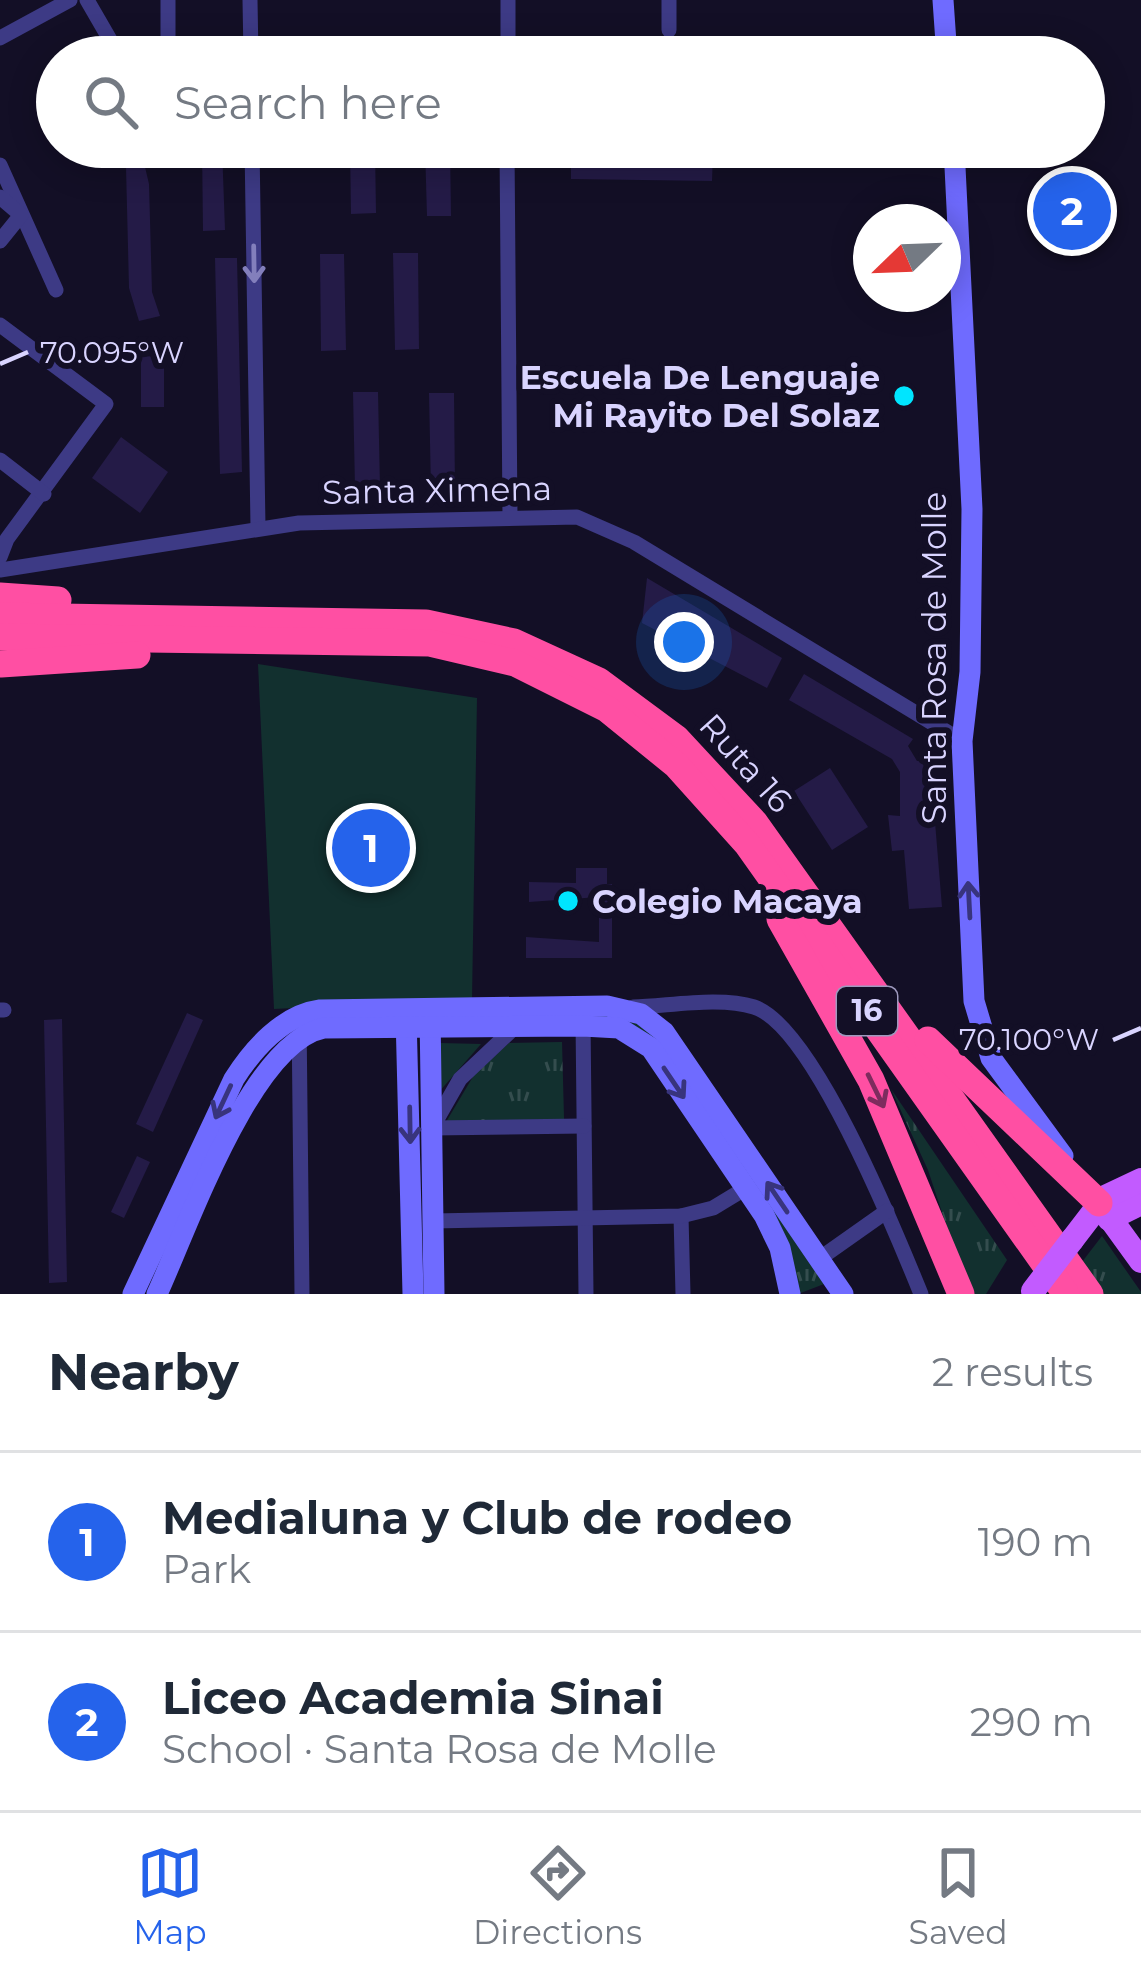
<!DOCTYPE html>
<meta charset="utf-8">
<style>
body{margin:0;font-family:Montserrat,sans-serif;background:#f6f6f7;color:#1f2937}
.compass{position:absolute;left:853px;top:204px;width:108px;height:108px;border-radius:50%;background:#fff;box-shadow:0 6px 30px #0003;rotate:247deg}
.you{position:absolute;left:684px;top:642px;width:42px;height:42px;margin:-30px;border:9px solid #fff;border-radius:50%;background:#1a73e8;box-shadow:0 0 0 18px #1a73e833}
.badge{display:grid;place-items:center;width:78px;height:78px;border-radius:50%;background:#2563eb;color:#fff;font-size:39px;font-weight:700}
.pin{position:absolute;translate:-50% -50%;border:6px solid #fff;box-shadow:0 3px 12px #0006}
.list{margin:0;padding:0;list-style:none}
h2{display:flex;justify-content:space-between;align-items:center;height:156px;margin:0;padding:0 48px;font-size:51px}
h2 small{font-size:39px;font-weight:400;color:#747a83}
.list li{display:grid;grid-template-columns:78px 1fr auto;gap:36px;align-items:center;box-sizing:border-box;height:180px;padding:0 48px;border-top:3px solid #e0e1e3}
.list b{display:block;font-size:45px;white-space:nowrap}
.list p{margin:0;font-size:39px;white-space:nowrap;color:#747a83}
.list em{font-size:39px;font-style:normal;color:#747a83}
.icon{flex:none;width:66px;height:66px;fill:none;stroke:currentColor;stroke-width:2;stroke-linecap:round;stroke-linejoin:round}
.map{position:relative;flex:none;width:1141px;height:1294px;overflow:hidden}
.search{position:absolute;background:#fff;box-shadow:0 6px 30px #0003;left:36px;right:36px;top:36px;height:132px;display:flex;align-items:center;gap:30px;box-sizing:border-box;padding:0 42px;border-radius:66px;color:#747a83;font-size:45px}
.sheet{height:516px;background:#fff}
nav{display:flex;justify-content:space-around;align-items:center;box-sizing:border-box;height:168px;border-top:3px solid #e0e1e3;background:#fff;font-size:33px;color:#747a83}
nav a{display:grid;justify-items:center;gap:6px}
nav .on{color:#2563eb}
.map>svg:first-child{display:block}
.grass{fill:url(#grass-tufts)}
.park{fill:#12302f}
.building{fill:#241b47}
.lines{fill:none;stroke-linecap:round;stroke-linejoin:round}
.street{stroke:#3d3a85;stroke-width:15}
.secondary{stroke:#6f6bff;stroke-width:21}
.primary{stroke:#c25bff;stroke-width:24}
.highway{stroke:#ff4fa3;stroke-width:27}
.primary-bridge{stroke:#c25bff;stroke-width:24}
.oneway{stroke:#837fbc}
.oneway2{stroke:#38347d}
.oneway3{stroke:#7d2c5e}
.ticks{fill:none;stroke:#d9d4ff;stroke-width:4.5}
.poi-dot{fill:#00e5ff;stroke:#130f26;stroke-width:4.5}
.labels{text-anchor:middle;stroke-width:12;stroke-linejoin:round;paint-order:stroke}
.shield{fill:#130f26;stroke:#9e99be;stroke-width:3}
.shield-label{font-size:30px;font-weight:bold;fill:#d9d4ff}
.poi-label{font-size:33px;font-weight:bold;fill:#d9d4ff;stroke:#130f26;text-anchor:end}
.street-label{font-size:33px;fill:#d9d4ff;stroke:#130f26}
.ticks-label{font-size:30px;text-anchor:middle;fill:#d9d4ff;stroke:#130f26;stroke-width:12;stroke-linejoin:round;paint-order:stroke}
</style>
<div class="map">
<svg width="1141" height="1294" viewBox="0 0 1141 1294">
<defs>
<pattern id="grass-tufts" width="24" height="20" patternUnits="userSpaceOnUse" patternTransform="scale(3)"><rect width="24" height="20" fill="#12302f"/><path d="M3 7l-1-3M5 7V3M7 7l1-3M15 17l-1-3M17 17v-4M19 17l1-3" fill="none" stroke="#344d4e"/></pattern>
</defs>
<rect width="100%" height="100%" fill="#130f26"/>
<g class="grass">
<path d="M 622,1014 L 651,1028 L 824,1284 L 798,1294 L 650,1036 L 598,1021 L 599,1015 Z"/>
<path d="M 562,1042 L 564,1119 L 446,1122 L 474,1075 L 509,1043 Z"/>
<path d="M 438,1043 L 481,1044 L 438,1093 Z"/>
<path d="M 891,1089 L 1007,1260 L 986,1294 L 969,1294 L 928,1170 Z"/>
<path d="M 1102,1236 L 1141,1292 L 1141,1294 L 1103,1294 L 1082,1262 Z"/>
</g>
<path class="park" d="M 258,664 L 477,698 L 472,999 L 274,1009 Z"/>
<g class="building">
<path d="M 202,147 L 222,147 L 225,230 L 203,231 Z"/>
<path d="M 350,147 L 375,147 L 376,213 L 351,214 Z"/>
<path d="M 425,147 L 450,147 L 451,216 L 427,216 Z"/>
<path d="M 571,150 L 713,153 L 712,181 L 571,179 Z"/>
<path d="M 126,167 L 145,167 L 149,184 L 152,292 L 160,316 L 139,321 L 129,288 Z"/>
<path d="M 393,253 L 418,253 L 419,349 L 395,350 Z"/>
<path d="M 320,254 L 344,254 L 346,350 L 321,351 Z"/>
<path d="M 215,258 L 237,258 L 242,472 L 220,474 Z"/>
<path d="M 141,356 L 164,357 L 164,407 L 141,407 Z"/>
<path d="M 353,392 L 378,392 L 380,488 L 355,488 Z"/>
<path d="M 429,393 L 454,393 L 455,489 L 431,490 Z"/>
<path d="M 121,437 L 168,472 L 140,513 L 92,478 Z"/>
<path d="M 647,578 L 782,658 L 767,688 L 642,623 Z"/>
<path d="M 804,674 L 913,739 L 908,746 L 917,761 L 930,761 L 942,907 L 909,909 L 904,850 L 892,851 L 888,815 L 900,816 L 900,772 L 892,759 L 789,700 Z"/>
<path d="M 830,768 L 868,827 L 832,850 L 794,791 Z"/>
<path d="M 576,868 L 607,868 L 607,884 L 612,884 L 612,958 L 526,958 L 526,937 L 599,942 L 599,897 L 529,902 L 529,882 L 576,883 Z"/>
<path d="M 187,1013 L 203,1020 L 153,1132 L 136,1124 Z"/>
<path d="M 62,1019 L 67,1282 L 49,1283 L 44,1020 Z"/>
<path d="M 137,1156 L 150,1162 L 124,1218 L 111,1212 Z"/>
</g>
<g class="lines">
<g class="street">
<path d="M 87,0 L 120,57"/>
<path d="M 250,0 L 251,57"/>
<path d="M 669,0 L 669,30"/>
<path d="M 0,38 L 70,0"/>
<path d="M 168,57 L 168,0"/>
<path d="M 508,57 L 508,0"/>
<path d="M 252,147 L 258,527"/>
<path d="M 507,147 L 510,518"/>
<path d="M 0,165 L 56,290"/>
<path d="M 0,197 L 21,215 L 0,241"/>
<path d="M 0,325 L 106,404 L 7,539 L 0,557"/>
<path d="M 0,460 L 44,494"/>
<path d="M 0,570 L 299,523 L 577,517 L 634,542 L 962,741"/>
<path d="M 633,1007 C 669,1006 720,996 754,1007 C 813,1026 897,1235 921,1294"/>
<path d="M 0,1010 L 4,1010"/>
<path d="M 299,1016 L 302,1294"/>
<path d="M 583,1021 L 586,1294"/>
<path d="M 515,1027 L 460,1079 L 432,1128 L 584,1126"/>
<path d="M 681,1216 L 683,1294"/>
<path d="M 433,1221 L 681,1216 L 713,1208 L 746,1188"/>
<path d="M 819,1259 L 887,1211"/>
</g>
<g class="secondary">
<path d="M 943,0 L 947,57"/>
<path d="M 954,147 L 972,509 L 970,672 L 962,741 L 974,1001 L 991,1058 L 1063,1156"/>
<path d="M 430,1013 L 434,1294"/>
<path d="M 406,1015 L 413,1294"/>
<path d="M 133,1294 L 234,1079 C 253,1049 283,1015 320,1010 L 607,1006 L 641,1014 L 664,1032 L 843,1294"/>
<path d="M 157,1294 C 187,1229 251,1042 324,1028 L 583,1026 L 619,1028 L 651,1048 L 764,1215 L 780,1248 L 790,1294"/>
</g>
<g class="primary">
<path d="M 1099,1203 L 1141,1261"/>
<path d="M 1109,1219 L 1141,1203"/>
<path d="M 1072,1240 L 1105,1197 L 1141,1180"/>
</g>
<g class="highway">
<path d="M 0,596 L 58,600"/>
<path d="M 0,616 L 426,623 L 514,642 L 599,681 L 676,738 L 755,823 L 1090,1294"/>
<path d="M 0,637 L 430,643 L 515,663 L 607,709 L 676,765 L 747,844 L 1066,1294"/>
<path d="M 1,664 L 137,655"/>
<path d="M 780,919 L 871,1080 L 961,1294"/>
<path d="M 928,1040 L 1099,1203"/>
</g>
<path class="primary-bridge" d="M 1033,1291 L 1072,1240"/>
</g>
<defs><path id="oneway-shaft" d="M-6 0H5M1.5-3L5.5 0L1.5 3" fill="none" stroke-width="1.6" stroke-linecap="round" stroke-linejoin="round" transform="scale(3)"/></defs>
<use class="oneway" href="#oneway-shaft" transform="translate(254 264) rotate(89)"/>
<g class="oneway2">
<use href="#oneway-shaft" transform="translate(969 900) rotate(-93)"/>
<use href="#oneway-shaft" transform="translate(674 1083) rotate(56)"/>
<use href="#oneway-shaft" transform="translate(223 1102) rotate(115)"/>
<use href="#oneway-shaft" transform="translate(410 1125) rotate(89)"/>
<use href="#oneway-shaft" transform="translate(777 1197) rotate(-124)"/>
</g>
<use class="oneway3" href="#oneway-shaft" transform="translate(876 1091) rotate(64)"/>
<path class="ticks" d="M 0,364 L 28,352M 1113,1040 L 1141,1028"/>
<g class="poi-dot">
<circle cx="904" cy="396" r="12"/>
<circle cx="568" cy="901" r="12"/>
</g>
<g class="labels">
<rect class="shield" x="837" y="987" width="60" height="48" rx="9"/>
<g class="shield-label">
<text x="867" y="1021">16</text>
</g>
<g class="poi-label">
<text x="880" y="389">Escuela De Lenguaje<tspan x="880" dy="38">Mi Rayito Del Solaz</tspan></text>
<text x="592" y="913" text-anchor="start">Colegio Macaya</text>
</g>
<g class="street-label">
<text transform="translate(437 490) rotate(-1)" y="12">Santa Ximena</text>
<text transform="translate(934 658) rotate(-90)" y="12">Santa Rosa de Molle</text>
<text transform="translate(746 763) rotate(48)" y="12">Ruta 16</text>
</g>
</g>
<g class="ticks-label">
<text x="112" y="363">70.095°W</text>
<text x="1029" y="1050">70.100°W</text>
</g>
</svg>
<svg class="compass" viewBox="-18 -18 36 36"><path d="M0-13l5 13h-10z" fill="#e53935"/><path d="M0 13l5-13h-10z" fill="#747a83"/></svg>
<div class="you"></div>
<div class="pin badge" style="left:371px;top:848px">1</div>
<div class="pin badge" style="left:1072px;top:211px">2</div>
<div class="search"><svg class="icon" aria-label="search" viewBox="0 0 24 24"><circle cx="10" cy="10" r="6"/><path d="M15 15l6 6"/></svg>Search here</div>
</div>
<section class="sheet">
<h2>Nearby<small>2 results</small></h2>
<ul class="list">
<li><span class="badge">1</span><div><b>Medialuna y Club de rodeo</b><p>Park</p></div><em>190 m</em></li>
<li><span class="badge">2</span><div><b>Liceo Academia Sinai</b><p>School · Santa Rosa de Molle</p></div><em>290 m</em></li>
</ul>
</section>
<nav>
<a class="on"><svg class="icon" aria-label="map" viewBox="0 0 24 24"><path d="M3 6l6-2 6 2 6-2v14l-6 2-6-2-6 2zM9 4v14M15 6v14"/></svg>Map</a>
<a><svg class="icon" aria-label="directions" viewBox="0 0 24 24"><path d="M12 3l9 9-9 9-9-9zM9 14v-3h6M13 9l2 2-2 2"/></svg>Directions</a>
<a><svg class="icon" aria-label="saved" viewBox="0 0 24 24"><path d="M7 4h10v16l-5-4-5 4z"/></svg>Saved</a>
</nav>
